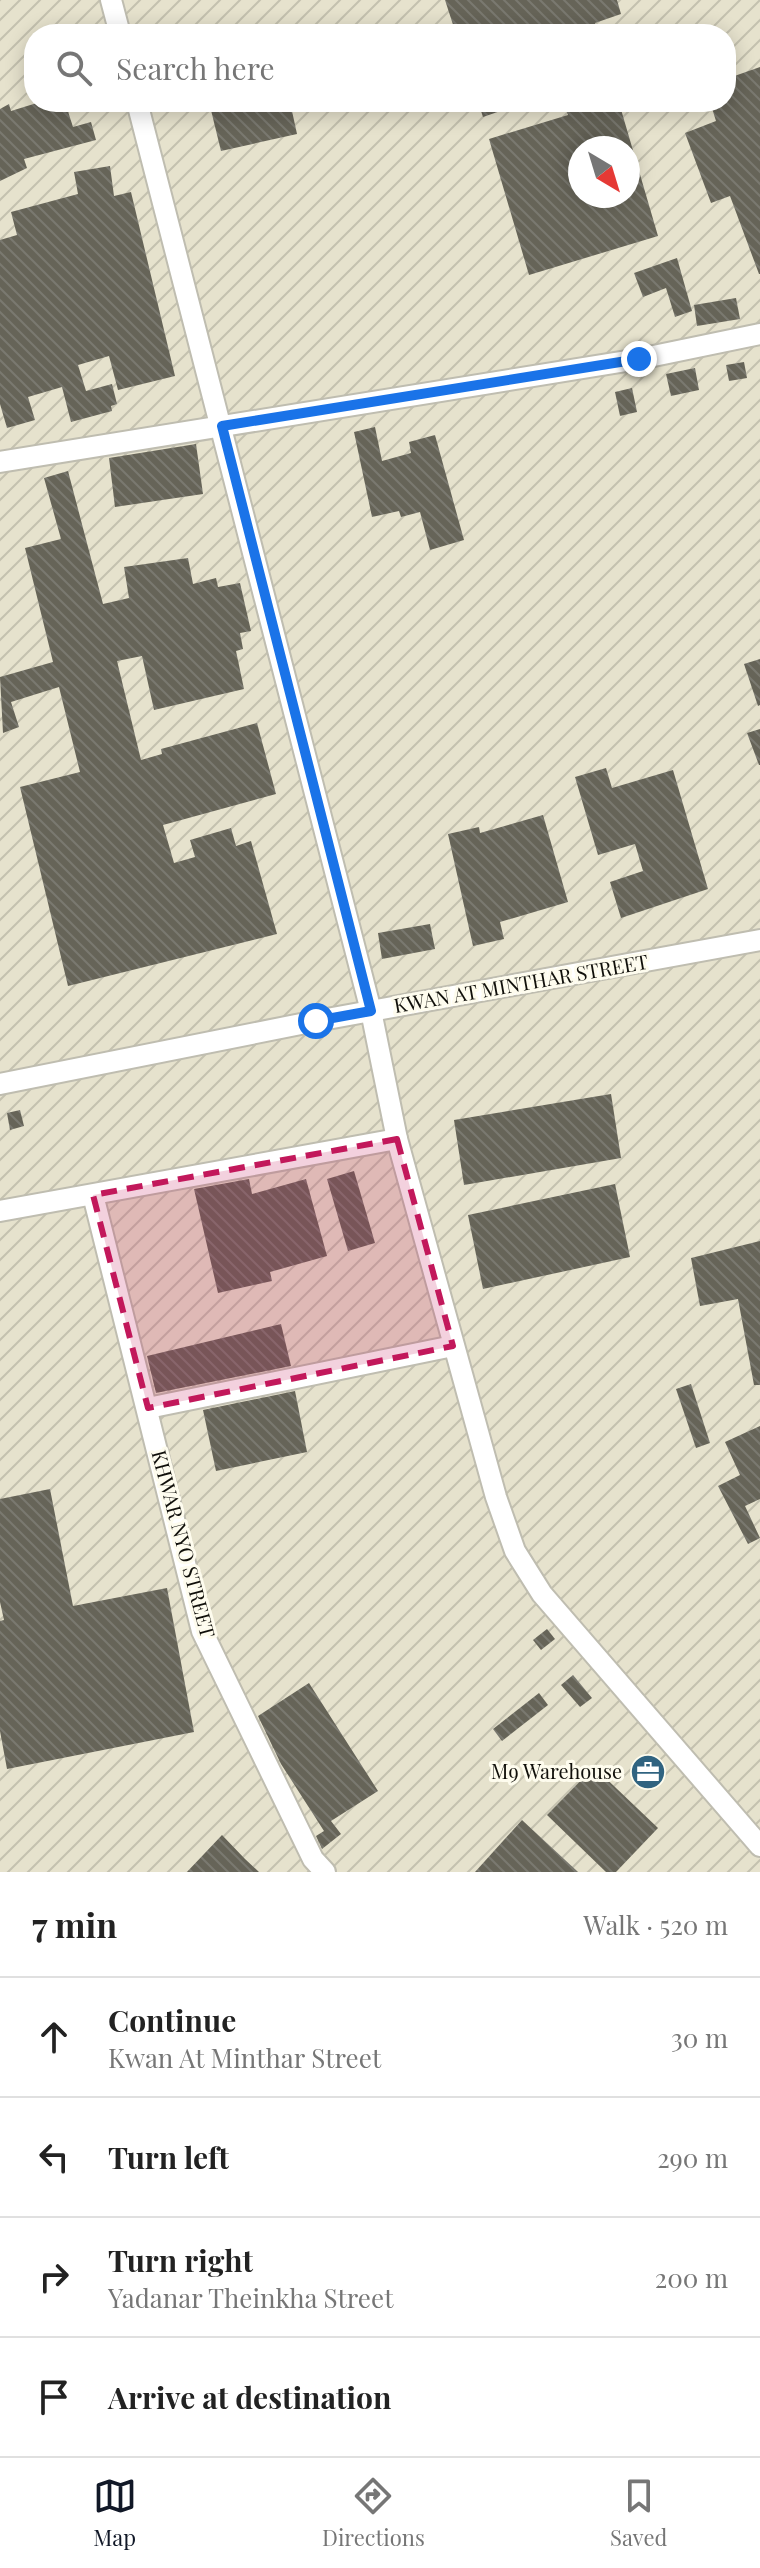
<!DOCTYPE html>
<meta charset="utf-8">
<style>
body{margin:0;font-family:"Playfair Display",serif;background:#f2f2f2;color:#222}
.compass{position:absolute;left:568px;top:136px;width:72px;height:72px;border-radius:50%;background:#fff;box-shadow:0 4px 20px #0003;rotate:142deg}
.stop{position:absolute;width:24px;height:24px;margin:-18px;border:6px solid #1a73e8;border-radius:50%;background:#fff}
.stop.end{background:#1a73e8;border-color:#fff;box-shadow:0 2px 8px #0008}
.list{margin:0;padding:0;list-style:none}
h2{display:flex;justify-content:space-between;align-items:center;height:104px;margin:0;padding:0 32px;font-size:34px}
h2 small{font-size:26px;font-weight:400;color:#767676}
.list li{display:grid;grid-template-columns:52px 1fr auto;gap:24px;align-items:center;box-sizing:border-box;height:120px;padding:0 32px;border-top:2px solid #e0e0e0}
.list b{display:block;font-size:30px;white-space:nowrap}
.list p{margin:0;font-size:26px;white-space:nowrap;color:#767676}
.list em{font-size:26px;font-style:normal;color:#767676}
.icon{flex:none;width:44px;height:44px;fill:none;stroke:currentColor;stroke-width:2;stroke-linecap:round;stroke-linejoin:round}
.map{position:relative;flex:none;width:760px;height:1872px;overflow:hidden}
.search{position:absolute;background:#fff;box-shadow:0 4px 20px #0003;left:24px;right:24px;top:24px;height:88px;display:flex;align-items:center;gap:20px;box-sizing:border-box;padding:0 28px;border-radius:32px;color:#767676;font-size:30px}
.sheet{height:584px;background:#fff}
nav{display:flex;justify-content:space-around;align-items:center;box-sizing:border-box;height:112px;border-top:2px solid #e0e0e0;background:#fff;font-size:22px;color:#767676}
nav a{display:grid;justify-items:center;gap:4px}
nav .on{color:#111827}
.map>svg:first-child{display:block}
.industrial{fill:url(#industrial-furrows);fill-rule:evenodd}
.building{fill:url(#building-back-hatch);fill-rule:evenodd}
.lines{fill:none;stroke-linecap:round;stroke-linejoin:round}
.minor-casing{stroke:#bfbdb0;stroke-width:24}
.minor{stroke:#fff;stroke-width:20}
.route{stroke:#1a73e8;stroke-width:10}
.marked{fill:#c2185b;fill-opacity:0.2;stroke:#c2185b;stroke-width:6;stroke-dasharray:16 10;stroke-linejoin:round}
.labels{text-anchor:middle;stroke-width:6;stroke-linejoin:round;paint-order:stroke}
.street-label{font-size:20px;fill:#100f0a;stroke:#fefcee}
.poi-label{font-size:20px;fill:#100f0a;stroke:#fefcee;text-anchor:end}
</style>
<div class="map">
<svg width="760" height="1872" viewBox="0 0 760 1872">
<defs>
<pattern id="industrial-furrows" width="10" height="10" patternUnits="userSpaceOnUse" patternTransform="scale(2)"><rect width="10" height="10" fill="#e6e2cd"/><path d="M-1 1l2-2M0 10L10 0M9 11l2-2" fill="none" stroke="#c4c1af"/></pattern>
<pattern id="building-back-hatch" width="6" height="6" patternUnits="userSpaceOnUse" patternTransform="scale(2)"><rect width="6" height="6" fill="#666458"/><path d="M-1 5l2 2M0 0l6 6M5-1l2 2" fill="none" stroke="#7a7970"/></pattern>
</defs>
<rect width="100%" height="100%" fill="#f1efe1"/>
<path class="industrial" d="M 0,0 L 760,0 L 760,1872 L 0,1872 ZM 34,34 L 726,34 L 726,102 L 34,102 ZM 580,148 L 628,148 L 628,196 L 580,196 Z"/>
<g class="building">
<path d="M 445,0 L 617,0 L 621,14 L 595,23 L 598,34 L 540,34 L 538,28 L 517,34 L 456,34 Z"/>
<path d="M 760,67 L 760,274 L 759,274 L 730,196 L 711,203 L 685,133 L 716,121 L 710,102 L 726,102 L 726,79 Z"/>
<path d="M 40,102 L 65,102 L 73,127 L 91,122 L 96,140 L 24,159 L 27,168 L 0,181 L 0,109 L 9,104 L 11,111 Z"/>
<path d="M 209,102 L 290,102 L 297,134 L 221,151 Z"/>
<path d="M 478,102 L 521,102 L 521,104 L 483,117 Z"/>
<path d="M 563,102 L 613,102 L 614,108 L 620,106 L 658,236 L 529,275 L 489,139 L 568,115 ZM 580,148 L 628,148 L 628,196 L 580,196 Z"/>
<path d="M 110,166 L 114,196 L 131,192 L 175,376 L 118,390 L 109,356 L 78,365 L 86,391 L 112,384 L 117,404 L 111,406 L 112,411 L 71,422 L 62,387 L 28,397 L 35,420 L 7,428 L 0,404 L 0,240 L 17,235 L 11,212 L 78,194 L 74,172 Z"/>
<path d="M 677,258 L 692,311 L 675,317 L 666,288 L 643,297 L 634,273 Z"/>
<path d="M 736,298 L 740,319 L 697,326 L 694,305 Z"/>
<path d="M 744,362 L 747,378 L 729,381 L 726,365 Z"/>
<path d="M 695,368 L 699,390 L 671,396 L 666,374 Z"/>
<path d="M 632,388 L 637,412 L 620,416 L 615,392 Z"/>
<path d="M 375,427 L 382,461 L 411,453 L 409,442 L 435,435 L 464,540 L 430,550 L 420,512 L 401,517 L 399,511 L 372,517 L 354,432 Z"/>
<path d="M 196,444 L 203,494 L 115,507 L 109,458 Z"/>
<path d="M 68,471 L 103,604 L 129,598 L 124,567 L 188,558 L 193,584 L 216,578 L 218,587 L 240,583 L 251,631 L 240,633 L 243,649 L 236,651 L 244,689 L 154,710 L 142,656 L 117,661 L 141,760 L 162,754 L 161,749 L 257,723 L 276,794 L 163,825 L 174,863 L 195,857 L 190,840 L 231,828 L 236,846 L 251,841 L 277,934 L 68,986 L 20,787 L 80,772 L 59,687 L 11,702 L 19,727 L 3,733 L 0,677 L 53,662 L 25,548 L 61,539 L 44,478 Z"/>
<path d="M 760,659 L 760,705 L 758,706 L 744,664 Z"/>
<path d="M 760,729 L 760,765 L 759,765 L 747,733 Z"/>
<path d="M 606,768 L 612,788 L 673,770 L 708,889 L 621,918 L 610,882 L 643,871 L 635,844 L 598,855 L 575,777 Z"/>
<path d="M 543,815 L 568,902 L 500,922 L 504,939 L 473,946 L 448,834 L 479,827 L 480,833 Z"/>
<path d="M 430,924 L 435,949 L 382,959 L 378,933 Z"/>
<path d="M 611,1094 L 621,1158 L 464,1185 L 454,1120 Z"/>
<path d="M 20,1110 L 24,1126 L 10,1130 L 7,1113 Z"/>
<path d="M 354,1171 L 375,1243 L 348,1251 L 327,1179 Z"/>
<path d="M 249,1179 L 252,1194 L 306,1179 L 327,1256 L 270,1272 L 272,1281 L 218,1293 L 194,1189 Z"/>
<path d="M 615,1184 L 630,1257 L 483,1289 L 468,1215 Z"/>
<path d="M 760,1241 L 760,1385 L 754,1385 L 738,1299 L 700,1306 L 691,1258 Z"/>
<path d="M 281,1324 L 291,1366 L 156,1393 L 147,1356 Z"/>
<path d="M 691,1384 L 710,1443 L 696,1448 L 676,1389 Z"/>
<path d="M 295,1391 L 307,1452 L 216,1471 L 203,1410 Z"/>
<path d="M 760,1426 L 760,1499 L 745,1506 L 760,1538 L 748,1544 L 718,1486 L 740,1475 L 725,1442 Z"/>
<path d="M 50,1489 L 73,1606 L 167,1588 L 194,1732 L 7,1769 L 0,1731 L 0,1621 L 4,1620 L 0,1602 L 0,1499 Z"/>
<path d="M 547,1629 L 555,1639 L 541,1650 L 533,1640 Z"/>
<path d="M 573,1675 L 592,1698 L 580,1707 L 561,1685 Z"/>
<path d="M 309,1683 L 378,1791 L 331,1821 L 341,1834 L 322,1849 L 316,1836 L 324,1831 L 281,1764 L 258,1716 Z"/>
<path d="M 539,1693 L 548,1705 L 502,1741 L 493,1729 Z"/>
<path d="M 594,1767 L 658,1828 L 616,1872 L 606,1872 L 547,1815 Z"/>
<path d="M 522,1820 L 578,1872 L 475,1872 Z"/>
<path d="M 222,1835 L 245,1859 L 259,1872 L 187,1872 Z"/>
</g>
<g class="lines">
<g class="minor-casing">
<g id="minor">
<path d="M 111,0 L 120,34"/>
<path d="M 137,102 L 371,1011 L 397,1139 L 496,1497 L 515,1551 L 542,1594 L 760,1846"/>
<path d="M 0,462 L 639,359 L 760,334"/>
<path d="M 0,1084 L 316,1021 L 760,940"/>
<path d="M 93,1195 L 202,1631 L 313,1859 L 325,1872"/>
<path d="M 0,1211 L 397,1139"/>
<path d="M 148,1408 L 453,1346"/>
</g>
</g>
<use href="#minor" class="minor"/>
</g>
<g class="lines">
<path class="route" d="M 316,1021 L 371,1011 L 222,426 L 639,359"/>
</g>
<path class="marked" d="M 397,1139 L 453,1346 L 148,1408 L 93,1195 Z"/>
<defs>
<g id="office-disc" transform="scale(1.8)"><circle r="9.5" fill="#306380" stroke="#fefcee"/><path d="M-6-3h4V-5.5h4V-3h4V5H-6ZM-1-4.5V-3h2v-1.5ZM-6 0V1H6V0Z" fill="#fff"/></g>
</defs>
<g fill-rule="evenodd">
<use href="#office-disc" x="648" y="1772"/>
</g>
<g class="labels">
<g class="street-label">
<text transform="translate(521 984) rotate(-10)" y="7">KWAN AT MINTHAR STREET</text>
<text transform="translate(183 1544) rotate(75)" y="7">KHWAR NYO STREET</text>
</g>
<g class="poi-label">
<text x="622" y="1779">M9 Warehouse</text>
</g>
</g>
</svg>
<svg class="compass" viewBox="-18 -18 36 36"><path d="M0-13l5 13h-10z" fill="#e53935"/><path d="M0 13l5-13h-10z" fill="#767676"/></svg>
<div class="stop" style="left:316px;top:1021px"></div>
<div class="stop end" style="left:639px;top:359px"></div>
<div class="search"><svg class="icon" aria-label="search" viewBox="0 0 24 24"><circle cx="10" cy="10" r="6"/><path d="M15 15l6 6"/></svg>Search here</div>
</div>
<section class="sheet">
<h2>7 min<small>Walk · 520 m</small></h2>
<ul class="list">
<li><svg class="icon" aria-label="ahead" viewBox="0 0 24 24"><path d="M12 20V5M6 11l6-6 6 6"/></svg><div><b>Continue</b><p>Kwan At Minthar Street</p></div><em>30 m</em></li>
<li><svg class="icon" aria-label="left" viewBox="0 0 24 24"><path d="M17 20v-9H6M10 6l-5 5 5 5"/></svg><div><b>Turn left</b></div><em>290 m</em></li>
<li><svg class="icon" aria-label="right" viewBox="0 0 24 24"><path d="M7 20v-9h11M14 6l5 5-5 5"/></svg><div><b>Turn right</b><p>Yadanar Theinkha Street</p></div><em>200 m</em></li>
<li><svg class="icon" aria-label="arrive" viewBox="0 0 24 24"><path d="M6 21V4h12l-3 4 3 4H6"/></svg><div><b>Arrive at destination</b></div></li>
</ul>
</section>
<nav>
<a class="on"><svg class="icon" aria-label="map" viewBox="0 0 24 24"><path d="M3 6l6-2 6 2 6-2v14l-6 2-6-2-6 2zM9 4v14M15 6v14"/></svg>Map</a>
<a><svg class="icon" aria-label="directions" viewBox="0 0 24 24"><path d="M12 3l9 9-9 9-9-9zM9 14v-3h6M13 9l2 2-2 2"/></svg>Directions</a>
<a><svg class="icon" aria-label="saved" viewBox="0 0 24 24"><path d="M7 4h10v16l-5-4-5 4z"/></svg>Saved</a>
</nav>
